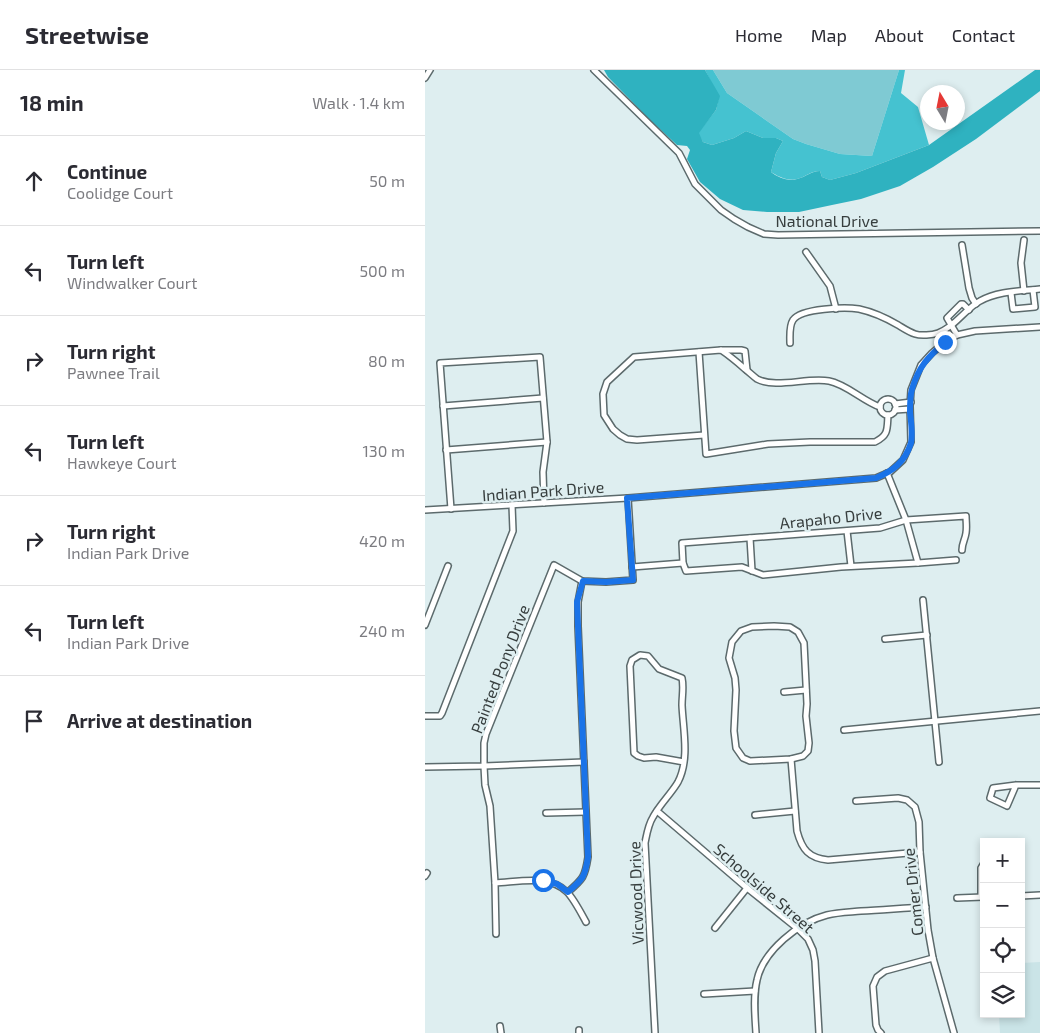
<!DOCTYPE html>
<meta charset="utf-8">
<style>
body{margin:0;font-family:"Exo 2",sans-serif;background:#f7f7f7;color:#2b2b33}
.controls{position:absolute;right:15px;bottom:15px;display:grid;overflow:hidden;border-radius:0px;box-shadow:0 2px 8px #0003}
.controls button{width:45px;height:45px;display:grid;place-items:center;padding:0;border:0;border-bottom:1px solid #e1e1e2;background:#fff;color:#2b2b33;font:25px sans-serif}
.compass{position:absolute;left:495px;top:15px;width:45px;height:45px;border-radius:50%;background:#fff;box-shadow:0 2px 8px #0003;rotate:350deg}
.stop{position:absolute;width:15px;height:15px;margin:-11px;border:4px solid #1a73e8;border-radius:50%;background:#fff}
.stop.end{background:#1a73e8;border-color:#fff;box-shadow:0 1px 5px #0008}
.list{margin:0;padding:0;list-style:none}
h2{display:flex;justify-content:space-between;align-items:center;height:65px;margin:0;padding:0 20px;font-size:21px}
h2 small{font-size:16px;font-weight:400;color:#7c7c81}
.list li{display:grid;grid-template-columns:32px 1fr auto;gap:15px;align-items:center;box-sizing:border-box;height:90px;padding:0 20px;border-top:1px solid #e1e1e2}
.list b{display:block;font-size:19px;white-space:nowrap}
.list p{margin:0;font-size:16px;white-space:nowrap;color:#7c7c81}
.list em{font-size:16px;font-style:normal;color:#7c7c81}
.icon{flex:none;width:28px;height:28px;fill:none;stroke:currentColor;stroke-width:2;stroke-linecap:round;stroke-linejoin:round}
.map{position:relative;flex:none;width:615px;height:963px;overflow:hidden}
header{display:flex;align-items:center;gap:30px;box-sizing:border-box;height:70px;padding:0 25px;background:#fff;border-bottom:1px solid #e1e1e2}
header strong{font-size:24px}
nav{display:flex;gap:28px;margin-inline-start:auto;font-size:18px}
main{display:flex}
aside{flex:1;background:#fff}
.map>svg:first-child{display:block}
.built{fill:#cae4e7}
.green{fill:#7fcad3}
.forest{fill:#45c2d0}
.water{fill:#2fb2c0}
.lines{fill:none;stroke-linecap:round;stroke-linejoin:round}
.minor-casing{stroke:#5c6a6c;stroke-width:8}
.minor{stroke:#fff;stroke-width:5}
.route{stroke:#1a73e8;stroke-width:6}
.labels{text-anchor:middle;stroke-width:5;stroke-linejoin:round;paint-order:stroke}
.street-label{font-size:16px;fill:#373e3e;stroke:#deeef0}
</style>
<header>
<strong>Streetwise</strong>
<nav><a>Home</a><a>Map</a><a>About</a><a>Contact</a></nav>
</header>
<main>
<aside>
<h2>18 min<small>Walk · 1.4 km</small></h2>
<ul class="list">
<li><svg class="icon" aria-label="ahead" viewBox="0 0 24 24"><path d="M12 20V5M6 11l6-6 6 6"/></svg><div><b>Continue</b><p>Coolidge Court</p></div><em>50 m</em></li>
<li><svg class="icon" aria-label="left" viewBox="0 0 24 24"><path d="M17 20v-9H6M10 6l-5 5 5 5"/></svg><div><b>Turn left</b><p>Windwalker Court</p></div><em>500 m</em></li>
<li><svg class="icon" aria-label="right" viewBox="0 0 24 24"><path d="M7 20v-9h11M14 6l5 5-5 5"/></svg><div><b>Turn right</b><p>Pawnee Trail</p></div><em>80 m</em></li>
<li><svg class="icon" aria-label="left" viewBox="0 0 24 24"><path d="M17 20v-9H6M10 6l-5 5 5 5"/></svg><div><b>Turn left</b><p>Hawkeye Court</p></div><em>130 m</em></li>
<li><svg class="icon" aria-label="right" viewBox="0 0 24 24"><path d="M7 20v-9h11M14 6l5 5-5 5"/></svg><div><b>Turn right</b><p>Indian Park Drive</p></div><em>420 m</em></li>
<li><svg class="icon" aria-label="left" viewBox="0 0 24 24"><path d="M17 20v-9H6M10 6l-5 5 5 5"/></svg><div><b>Turn left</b><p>Indian Park Drive</p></div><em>240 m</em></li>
<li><svg class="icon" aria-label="arrive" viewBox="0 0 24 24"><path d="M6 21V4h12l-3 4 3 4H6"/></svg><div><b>Arrive at destination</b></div></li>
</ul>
</aside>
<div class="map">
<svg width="615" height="963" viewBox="0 0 615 963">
<rect width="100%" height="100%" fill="#deeef0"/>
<path class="built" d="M 615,892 L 615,963 L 575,963 L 574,944 L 596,944 L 596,893 Z"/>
<path class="green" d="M 288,0 L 474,0 L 447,86 L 415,84 L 381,74 L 368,69 L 302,23 Z"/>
<path class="forest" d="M 280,0 L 288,0 L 302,23 L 368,69 L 381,74 L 415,84 L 447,86 L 474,0 L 480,0 L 476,23 L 493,37 L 504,75 L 431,103 L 405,110 L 397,107 L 395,101 C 385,101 381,107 372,109 C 364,112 352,106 346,102 L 351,83 L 358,71 L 351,68 L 338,68 L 321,61 L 309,68 L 287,75 L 278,72 L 273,63 L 291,40 L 294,27 Z"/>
<path class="water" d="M 179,0 L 280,0 L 295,26 L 291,40 L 274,63 L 278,72 L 287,75 L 309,68 L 321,61 L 338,68 L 351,68 L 358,71 L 351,83 L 346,102 C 352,107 364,112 372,109 C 381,107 386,101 395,101 L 397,107 L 405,110 L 431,103 L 504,75 L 610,0 L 615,0 L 615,21 L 551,69 L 508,97 L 475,116 L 436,129 L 407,135 L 374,142 L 342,142 L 318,140 L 295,129 L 275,112 L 262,89 L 265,80 L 262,76 L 252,75 L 225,50 L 183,7 Z"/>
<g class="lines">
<g class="minor-casing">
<g id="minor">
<path d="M 169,0 L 254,83 L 270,114 L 296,140 L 309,149 L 323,157 L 339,164 L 353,165 L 615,161"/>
<path d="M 0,8 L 5,0"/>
<path d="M 537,175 L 544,218 L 547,228 L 551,234"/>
<path d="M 381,182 L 405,216 L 411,239"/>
<path d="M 599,221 L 596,193 L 599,170"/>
<path d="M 586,223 L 588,239 L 610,237 L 608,220"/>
<path d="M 532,265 L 522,248 L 536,234 L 538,234 L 544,240"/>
<path d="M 365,273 C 365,266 364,256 368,250 C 376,238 421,237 434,239 C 448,242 461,248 473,255 C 478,258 484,262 490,264 C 496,266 507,265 513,263 C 530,257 540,239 555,231 C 572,221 596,221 615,219"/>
<path d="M 296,280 L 316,280 L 320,281 L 322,300"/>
<path d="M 274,282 L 281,384 L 343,374 L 385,372 L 450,372 C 464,365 462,359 463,345"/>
<circle cx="463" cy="337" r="8"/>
<path d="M 470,334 L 486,332"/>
<path d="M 18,336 L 118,328"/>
<path d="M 470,340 L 485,339"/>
<path d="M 279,365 L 212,370 L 202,369 L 195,365 L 188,359 L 179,345 L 178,324 L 182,312 L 209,287 L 296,280 C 305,286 312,292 320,299 C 324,302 328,306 332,309 C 351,319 382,307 404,311 C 421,314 438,331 455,337"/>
<path d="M 21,380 L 122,372"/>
<path d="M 462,403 L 481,450 L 493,493"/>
<path d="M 26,439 L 15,293 L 115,287 L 122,372 L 118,402 L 119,433"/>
<path d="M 0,440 L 203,428 L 451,408 L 465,402 L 478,390 L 486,372 L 485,336 L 486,320 L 496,295 L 507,283 L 520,272 L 532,265 L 550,261 L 615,257"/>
<path d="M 422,461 L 426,496"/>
<path d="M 325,468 L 327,501"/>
<path d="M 531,490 L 493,493 L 416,497 L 338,505 L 317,497 L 261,501 L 258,493 L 257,473 L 455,458 L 481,450 L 541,446 C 541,451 542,457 541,463 C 540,470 537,473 537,480"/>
<path d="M 207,497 L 258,493"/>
<path d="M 498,530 L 514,692"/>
<path d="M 0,555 L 23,496"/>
<path d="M 349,556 L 365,557 L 373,562 L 379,573 L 382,634 L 381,646 L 384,673 L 383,681 L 378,686 L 366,689 L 325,691 L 318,688 L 311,678 L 309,661 L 311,620 L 310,608 L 304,588 L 307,572 L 316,561 L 327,557 Z"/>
<path d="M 460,569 L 502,565"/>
<path d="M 359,622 L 381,620"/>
<path d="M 0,646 L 15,646 L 17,643 L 88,461 L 87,435"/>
<path d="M 419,660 L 615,641"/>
<path d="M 366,689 L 372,761 C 377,780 384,788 403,790 L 495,782"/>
<path d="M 0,697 L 59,696 L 159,692"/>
<path d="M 591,715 L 582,736 L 565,728 L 568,718 L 591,715 L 615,715"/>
<path d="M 431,731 L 473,728 L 482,730 L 490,737 L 494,752 L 495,782 L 503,860 L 508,888 L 529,963"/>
<path d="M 232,741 L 322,818 L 373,859 L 383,869 L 388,880 L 390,891 L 394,963"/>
<path d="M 121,743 L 161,742"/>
<path d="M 330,745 L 370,741"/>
<path d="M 0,806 L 2,803"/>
<path d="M 70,813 C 93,812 124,804 142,822 C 149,829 156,843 161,852"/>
<path d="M 143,822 C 158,809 160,807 163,787 L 153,556 L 153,532 L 157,511"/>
<path d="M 596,826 L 615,825"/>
<path d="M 556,827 L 556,798 L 559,793"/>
<path d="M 532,828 L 558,827"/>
<path d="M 290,858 L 322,818"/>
<path d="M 71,864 L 70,813 L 65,736 L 60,715 L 59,696 L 59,673 L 61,664 L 129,495 L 157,511 L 181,512 L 208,510 L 203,428"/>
<path d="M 279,924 L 330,921"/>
<path d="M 75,956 L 76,963"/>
<path d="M 154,960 L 154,963"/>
<path d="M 230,963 L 220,773 C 222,763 223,755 228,747 C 235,734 246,724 253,712 C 265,689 258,659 257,635 C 257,626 259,617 257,608 L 234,599 L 223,586 L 215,585 L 207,590 L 205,596 L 209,683 L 213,686 L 219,688 L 231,687 L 259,692"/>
<path d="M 331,963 C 330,946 328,927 332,910 C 338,881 374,852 402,845 C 413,842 425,842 436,841 C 458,840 479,838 501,837"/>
<path d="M 456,963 L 453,960 L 451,955 L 448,916 L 452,907 L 460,901 L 508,888"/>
</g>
</g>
<use href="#minor" class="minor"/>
</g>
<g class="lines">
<path class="route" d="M 118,810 L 132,814 L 143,822 C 158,809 160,807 163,787 L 153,556 L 152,532 L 158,511 L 181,512 L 208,510 L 202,428 L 451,408 C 468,401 480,392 486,373 C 488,364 486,352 485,342 C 485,335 485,326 487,319 C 494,296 503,287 520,272"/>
</g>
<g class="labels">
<g class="street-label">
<text x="402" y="157">National Drive</text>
<text transform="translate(118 421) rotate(-4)" y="6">Indian Park Drive</text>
<text transform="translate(406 448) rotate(-6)" y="6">Arapaho Drive</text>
<text transform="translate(75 599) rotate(-69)" y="6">Painted Pony Drive</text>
<text transform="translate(339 818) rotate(41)" y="6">Schoolside Street</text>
<text transform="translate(488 822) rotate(-96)" y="6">Comer Drive</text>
<text transform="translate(211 823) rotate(-92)" y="6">Vicwood Drive</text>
</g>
</g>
</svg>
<div class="controls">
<button>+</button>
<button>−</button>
<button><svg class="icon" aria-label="locate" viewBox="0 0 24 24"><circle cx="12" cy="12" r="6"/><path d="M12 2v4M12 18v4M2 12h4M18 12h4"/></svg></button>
<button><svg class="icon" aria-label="layers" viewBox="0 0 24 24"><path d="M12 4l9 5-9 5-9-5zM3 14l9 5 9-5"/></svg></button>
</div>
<svg class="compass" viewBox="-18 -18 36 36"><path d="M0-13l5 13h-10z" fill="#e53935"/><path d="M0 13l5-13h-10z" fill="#7c7c81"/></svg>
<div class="stop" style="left:118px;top:810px"></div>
<div class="stop end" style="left:520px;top:272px"></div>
</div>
</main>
